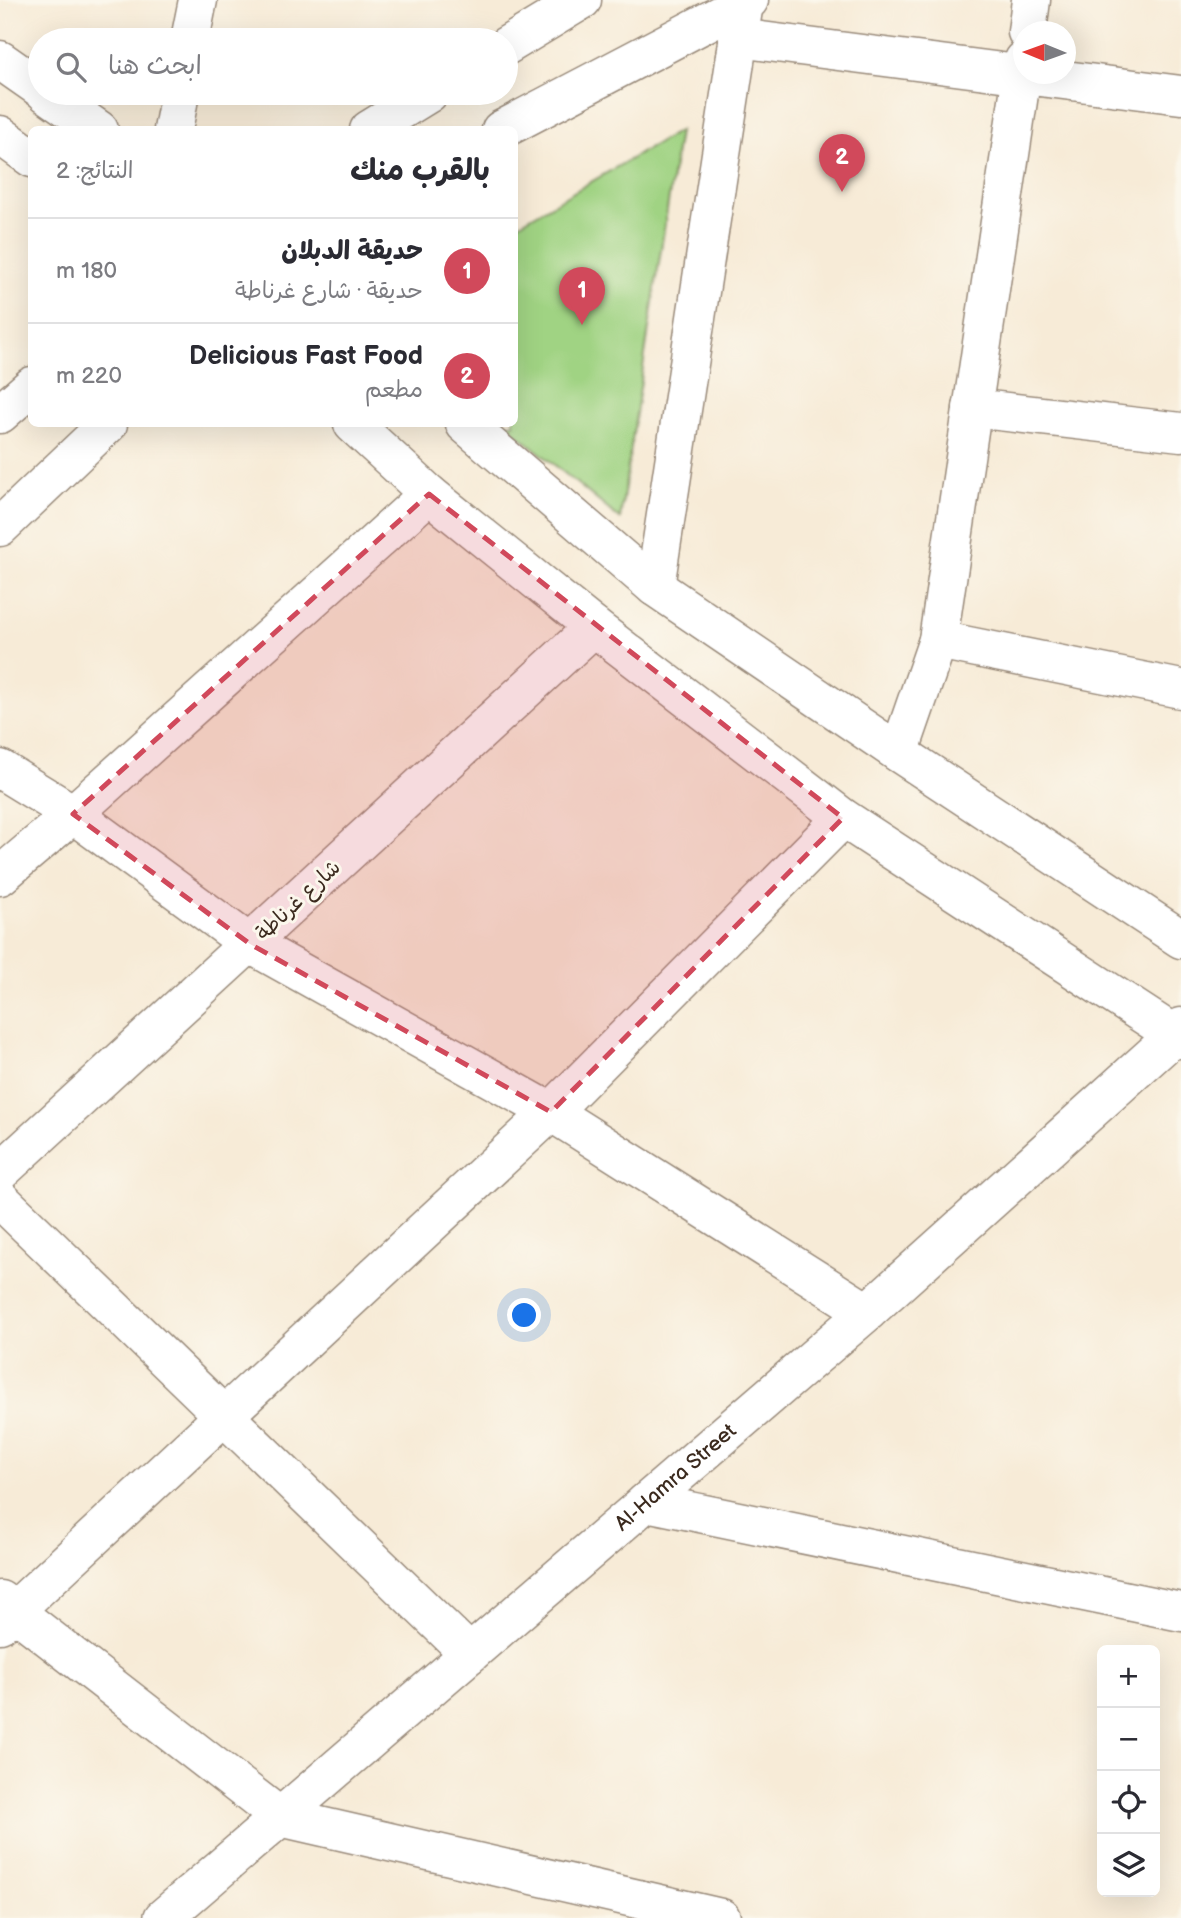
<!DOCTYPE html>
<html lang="ar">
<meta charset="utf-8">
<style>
body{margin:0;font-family:"Balsamiq Sans","Playpen Sans Arabic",sans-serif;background:#f7f7f7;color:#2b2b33;direction:rtl}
.controls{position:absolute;right:21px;bottom:21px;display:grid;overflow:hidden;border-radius:10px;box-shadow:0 7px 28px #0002}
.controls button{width:63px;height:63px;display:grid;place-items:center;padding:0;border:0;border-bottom:2px solid #e1e1e2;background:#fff;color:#2b2b33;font:35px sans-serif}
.compass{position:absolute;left:1013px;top:21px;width:63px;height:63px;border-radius:50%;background:#fff;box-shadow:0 7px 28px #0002;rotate:271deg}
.you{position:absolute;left:525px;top:1316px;width:24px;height:24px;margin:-18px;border:5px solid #fff;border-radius:50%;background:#1a73e8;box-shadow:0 0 0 10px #1a73e833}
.badge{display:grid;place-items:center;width:46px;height:46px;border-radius:50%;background:#d1495b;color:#fff;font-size:23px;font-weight:700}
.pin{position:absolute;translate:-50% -58px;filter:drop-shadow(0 2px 4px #0008)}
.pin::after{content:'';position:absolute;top:37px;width:24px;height:21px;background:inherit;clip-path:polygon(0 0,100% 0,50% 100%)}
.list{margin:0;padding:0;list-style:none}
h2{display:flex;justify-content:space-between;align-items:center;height:91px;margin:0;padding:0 28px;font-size:30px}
h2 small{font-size:23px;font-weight:400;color:#7c7c81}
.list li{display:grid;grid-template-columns:46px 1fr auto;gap:21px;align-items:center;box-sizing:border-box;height:105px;padding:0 28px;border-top:2px solid #e1e1e2}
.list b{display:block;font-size:26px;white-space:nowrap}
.list p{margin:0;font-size:23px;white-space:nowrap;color:#7c7c81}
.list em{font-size:23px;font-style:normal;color:#7c7c81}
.icon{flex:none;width:38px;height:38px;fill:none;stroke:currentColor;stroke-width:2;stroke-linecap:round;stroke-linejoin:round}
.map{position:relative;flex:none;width:1181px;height:1918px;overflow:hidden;direction:ltr}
.search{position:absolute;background:#fff;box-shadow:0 7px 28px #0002;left:28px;top:28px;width:490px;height:77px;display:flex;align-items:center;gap:18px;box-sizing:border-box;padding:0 24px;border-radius:38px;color:#7c7c81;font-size:26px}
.panel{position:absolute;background:#fff;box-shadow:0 7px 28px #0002;left:28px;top:126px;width:490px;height:301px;border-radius:10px;direction:rtl}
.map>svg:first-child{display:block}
.green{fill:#a0d383;stroke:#6e7e50;stroke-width:2}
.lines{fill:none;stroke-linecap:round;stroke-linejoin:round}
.minor-casing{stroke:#998a7a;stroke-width:41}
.secondary-casing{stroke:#998a7a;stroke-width:41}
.primary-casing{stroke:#998a7a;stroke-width:41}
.minor{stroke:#fff;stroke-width:38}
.secondary{stroke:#fff;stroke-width:38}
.primary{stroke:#fff;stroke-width:38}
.marked{fill:#d1495b;fill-opacity:0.2;stroke:#d1495b;stroke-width:5;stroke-dasharray:14 9;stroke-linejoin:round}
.labels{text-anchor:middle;stroke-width:6;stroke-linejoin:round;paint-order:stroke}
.street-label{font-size:21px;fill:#3b2a1e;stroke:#fbf7ec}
</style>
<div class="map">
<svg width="1181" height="1918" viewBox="0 0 1181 1918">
<rect width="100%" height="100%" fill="#fbf7ec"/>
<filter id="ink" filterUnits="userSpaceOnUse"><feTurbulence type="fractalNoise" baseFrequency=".0143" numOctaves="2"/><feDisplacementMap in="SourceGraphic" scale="14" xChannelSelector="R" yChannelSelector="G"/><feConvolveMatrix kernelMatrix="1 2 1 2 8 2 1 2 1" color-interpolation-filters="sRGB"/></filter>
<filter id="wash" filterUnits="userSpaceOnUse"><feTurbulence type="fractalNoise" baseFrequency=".00686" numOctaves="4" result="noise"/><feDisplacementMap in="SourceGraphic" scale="28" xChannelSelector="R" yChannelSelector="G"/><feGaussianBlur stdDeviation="1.57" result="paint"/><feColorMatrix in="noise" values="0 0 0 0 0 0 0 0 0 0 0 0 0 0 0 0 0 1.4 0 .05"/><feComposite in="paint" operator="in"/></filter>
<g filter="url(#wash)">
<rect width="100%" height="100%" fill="#f7ebd7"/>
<path class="green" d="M 679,131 L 620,519 L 505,424 L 514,424 L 515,226 Z"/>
</g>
<g filter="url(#ink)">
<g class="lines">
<g class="minor-casing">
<g id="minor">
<path d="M 1027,32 L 1031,0"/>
<path d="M 738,38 L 1181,95"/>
<path d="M 190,40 L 198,0"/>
<path d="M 173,130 L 180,93"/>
<path d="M 972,408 L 1181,432"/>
<path d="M 655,587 L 744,3"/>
<path d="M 938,640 L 1181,689"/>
<path d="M 899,753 L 938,640 L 1024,60"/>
<path d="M 0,769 L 73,814 L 250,944 L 551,1112 L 867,1312"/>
<path d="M 0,876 L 73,814 L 429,494"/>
<path d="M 0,1172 L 594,627"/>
<path d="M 0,1199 L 470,1654"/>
<path d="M 646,1502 L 1181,1612"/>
<path d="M 0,1600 L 280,1817 L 721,1918"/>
<path d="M 0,1624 L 551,1112 L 843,818"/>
</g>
</g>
<g class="secondary-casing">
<g id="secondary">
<path d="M 506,46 L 582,0"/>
<path d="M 369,130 L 429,93"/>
<path d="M 501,130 L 749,0"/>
<path id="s1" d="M 163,1918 L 867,1312 L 1175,1035 L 1181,1027"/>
</g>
</g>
<g class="primary-casing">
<g id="primary">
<path d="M 0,60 L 40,88"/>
<path d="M 46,93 L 99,130"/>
<path d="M 0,135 L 32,158"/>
<path d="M 0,414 L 32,386"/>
<path d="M 353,424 L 429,494 L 594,627 L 843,818 L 1181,1039"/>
<path d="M 465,424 L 655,587 L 899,753 L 1181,939"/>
<path d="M 0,527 L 108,424"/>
</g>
</g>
<use href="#minor" class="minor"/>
<use href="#secondary" class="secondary"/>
<use href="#primary" class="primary"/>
</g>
</g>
<path class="marked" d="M 429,494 L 843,818 L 551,1112 L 250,944 L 73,814 Z"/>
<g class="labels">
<g class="street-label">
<text transform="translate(298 900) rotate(-43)" y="7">شارع غرناطة</text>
<text dy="7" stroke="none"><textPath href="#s1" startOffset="676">Al-Hamra Street</textPath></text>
</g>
</g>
</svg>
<div class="controls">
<button>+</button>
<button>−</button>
<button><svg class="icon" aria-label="locate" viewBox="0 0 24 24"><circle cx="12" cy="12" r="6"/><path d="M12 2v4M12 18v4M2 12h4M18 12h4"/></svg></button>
<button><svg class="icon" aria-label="layers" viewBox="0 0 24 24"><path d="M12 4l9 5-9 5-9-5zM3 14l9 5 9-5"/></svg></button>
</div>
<svg class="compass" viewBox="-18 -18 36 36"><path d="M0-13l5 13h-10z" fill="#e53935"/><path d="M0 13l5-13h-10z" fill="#7c7c81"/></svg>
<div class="you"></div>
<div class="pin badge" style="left:582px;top:325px">1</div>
<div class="pin badge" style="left:842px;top:192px">2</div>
<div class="search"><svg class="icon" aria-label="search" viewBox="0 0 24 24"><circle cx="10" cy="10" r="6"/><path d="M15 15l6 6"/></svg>ابحث هنا</div>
<section class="panel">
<h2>بالقرب منك<small>النتائج: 2</small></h2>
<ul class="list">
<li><span class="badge">1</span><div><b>حديقة الدبلان</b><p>حديقة · شارع غرناطة</p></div><em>180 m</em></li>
<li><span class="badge">2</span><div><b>Delicious Fast Food</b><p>مطعم</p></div><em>220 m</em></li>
</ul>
</section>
</div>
